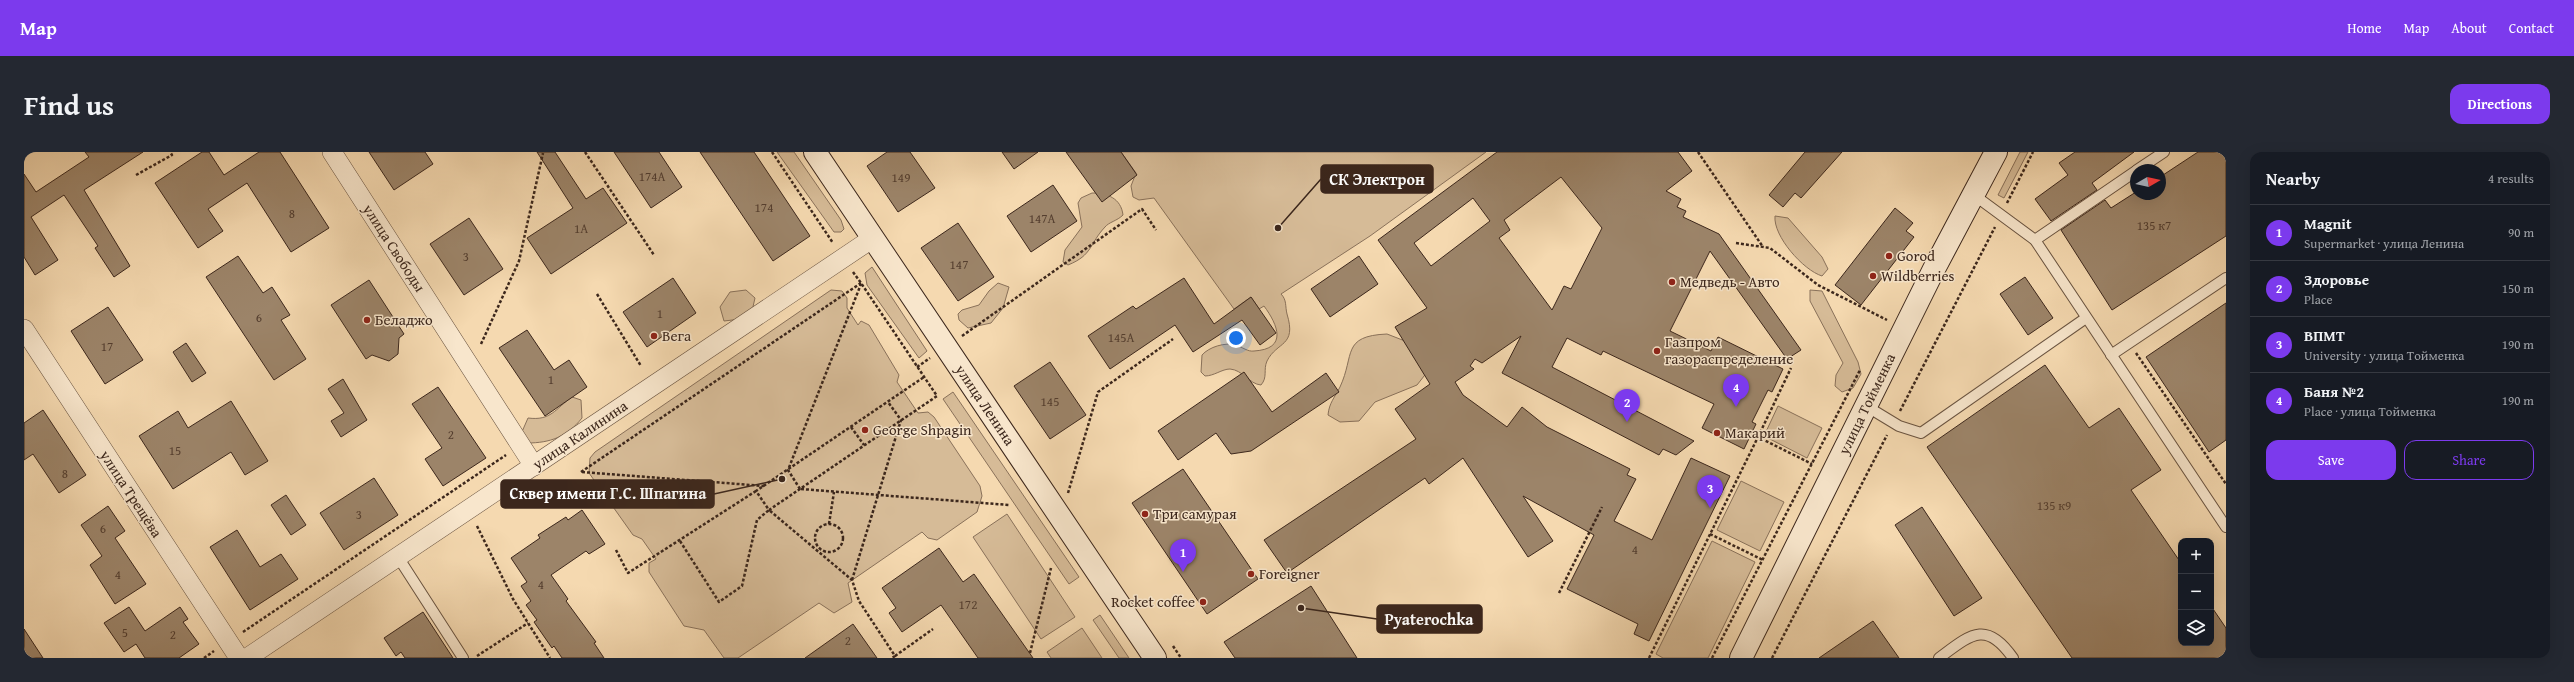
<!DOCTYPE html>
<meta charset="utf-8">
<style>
body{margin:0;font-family:"Gentium Book Plus",serif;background:#242831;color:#f1f3f6}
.controls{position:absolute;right:12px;bottom:12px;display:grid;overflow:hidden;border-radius:8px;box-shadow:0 4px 16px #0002}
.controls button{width:36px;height:36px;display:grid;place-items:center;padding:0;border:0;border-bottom:1px solid #363941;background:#171b24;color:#f1f3f6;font:20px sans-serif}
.compass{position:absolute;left:2106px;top:12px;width:36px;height:36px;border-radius:50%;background:#171b24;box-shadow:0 4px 16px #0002;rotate:81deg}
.you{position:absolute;left:1212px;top:186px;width:14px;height:14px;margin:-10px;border:3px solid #fff;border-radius:50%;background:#1a73e8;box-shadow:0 0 0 6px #1a73e833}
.badge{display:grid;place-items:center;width:26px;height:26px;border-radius:50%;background:#7c3aed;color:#fff;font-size:13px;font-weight:700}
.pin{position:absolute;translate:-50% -33px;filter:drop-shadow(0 1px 2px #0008)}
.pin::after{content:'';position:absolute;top:21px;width:14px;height:12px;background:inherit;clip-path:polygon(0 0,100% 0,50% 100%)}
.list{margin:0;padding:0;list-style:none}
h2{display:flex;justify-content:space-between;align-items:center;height:52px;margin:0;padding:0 16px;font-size:17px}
h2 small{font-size:13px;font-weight:400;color:#9ea1a6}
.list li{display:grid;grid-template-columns:26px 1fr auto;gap:12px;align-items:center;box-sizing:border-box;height:56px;padding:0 16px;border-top:1px solid #363941}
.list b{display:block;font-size:15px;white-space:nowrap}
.list p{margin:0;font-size:13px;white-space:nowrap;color:#9ea1a6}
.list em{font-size:13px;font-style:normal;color:#9ea1a6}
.actions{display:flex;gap:8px;padding:12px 16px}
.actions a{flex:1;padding:9px 0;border:1px solid #7c3aed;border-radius:12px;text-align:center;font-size:14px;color:#7c3aed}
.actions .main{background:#7c3aed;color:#fff}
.icon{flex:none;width:22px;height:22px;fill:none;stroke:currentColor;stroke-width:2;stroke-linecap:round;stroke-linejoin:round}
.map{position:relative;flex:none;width:2202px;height:506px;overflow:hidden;border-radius:12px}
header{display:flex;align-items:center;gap:24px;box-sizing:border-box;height:56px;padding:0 20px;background:#7c3aed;color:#fff}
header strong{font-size:19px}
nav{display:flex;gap:22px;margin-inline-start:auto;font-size:14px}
.intro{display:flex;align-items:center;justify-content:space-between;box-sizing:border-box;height:96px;padding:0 24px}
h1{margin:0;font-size:28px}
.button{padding:10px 18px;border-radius:12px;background:#7c3aed;color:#fff;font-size:14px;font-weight:700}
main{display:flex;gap:24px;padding:0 24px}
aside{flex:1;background:#171b24;border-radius:12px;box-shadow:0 4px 16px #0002}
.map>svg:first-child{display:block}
.green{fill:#d6bb97;stroke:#89715a}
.building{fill:#9c8469;stroke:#3c271c;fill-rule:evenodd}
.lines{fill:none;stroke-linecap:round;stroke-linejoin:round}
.lane-casing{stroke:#6a5441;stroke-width:12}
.street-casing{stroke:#6a5441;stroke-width:20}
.secondary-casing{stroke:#3c271c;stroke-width:24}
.path{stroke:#3c271c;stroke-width:2.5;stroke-dasharray:3 2;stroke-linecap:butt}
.lane{stroke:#f8e6cc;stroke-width:10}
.street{stroke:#f8e6cc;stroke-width:19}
.secondary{stroke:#f8e6cc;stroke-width:22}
.poi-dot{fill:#8f2418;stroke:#f8e6cc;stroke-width:1.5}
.labels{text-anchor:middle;stroke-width:3;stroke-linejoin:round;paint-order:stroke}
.number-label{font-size:13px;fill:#543e2f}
.street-label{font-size:15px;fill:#3c271c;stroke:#f8e6cc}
.poi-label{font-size:15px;fill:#3c271c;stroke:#f8e6cc;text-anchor:start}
.leader{fill:none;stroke:#3c271c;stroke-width:1.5}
.callout-dot{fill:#3c271c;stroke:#f8e6cc;stroke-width:1.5}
.callout{fill:#3c271c;stroke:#3c271c;stroke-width:1.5}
.callout-label{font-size:16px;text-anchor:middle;font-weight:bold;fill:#fff}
</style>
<header>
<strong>Map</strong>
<nav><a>Home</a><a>Map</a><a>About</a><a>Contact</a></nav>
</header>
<div class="intro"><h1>Find us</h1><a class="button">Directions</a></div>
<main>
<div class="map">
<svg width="2202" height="506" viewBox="0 0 2202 506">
<rect width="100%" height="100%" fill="#f5d9b0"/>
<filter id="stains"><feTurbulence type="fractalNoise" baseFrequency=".005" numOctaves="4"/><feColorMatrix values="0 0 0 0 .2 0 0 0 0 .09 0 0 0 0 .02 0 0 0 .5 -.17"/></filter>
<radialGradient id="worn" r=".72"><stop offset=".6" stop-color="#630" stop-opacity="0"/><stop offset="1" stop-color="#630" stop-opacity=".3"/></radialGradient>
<g class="green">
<path d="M 753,0 L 770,0 L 817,68 L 820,77 L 817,80 L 810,80 Z"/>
<path d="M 1097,0 L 1462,0 L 1346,84 L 1257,142 C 1263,148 1261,154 1263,162 C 1273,195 1253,189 1243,209 C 1239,218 1244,225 1237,233 C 1225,232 1219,218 1206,217 C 1198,217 1190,224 1181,224 L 1177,220 L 1178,203 C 1185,195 1201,190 1212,193 C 1218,195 1224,200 1230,199 C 1264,197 1254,173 1240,154 L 1235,157 L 1227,145 L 1210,157 L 1130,46 L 1115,48 L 1109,45 L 1107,34 L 1112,21 Z"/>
<path d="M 1996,0 L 2004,0 L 1980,46 L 1974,43 Z"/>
<path d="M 1068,41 C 1083,41 1097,46 1099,63 C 1093,69 1085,70 1081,75 C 1065,92 1069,103 1044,113 L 1039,110 L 1041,98 L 1058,75 L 1054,51 L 1057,46 Z"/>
<path d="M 1751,64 L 1764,66 L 1798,105 L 1804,117 L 1798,124 C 1779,118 1749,84 1751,64 Z"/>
<path d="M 848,115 L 903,199 L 895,206 L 843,133 L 841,121 Z"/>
<path d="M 974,131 L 985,135 L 979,156 L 967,171 L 944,176 L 935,168 L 934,162 L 938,158 L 955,153 L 965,139 Z"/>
<path d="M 722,138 L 731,146 L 728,159 L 717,167 L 700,169 L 696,155 L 706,140 Z"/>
<path d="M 807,138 L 818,139 L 823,146 L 823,156 L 834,173 L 837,169 L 845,173 L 875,223 L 873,230 L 894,261 L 904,260 L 910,265 L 956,334 L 958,344 L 953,360 L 913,388 L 904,386 L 898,380 L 824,431 L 828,450 L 810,461 L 795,451 L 714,506 L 700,506 L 680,478 L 660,474 L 625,420 L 625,411 L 632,407 L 618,387 L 609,383 L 565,321 L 566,306 L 571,300 Z"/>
<path d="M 1786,138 L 1798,139 L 1834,210 L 1837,222 L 1829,236 L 1818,240 L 1811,234 L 1812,223 L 1819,211 L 1786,149 Z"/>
<path d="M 1363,182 L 1381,189 L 1404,219 L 1393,233 L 1351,250 L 1335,269 L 1316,270 L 1304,263 C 1305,251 1311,245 1316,235 C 1331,203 1317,184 1363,182 Z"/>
<path d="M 929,240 L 1055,425 L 1045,432 L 919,247 Z"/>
<path d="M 548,245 L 557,248 L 558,266 C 543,285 526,291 503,291 L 497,282 L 504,266 C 527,269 531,257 548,245 Z"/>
<path d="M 1754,254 L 1798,276 L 1783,306 L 1740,284 Z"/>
<path d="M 1717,329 L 1760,350 L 1736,399 L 1693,378 Z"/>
<path d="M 983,362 L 1051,465 L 1017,487 L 949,385 Z"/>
<path d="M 1688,389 L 1731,410 L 1684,506 L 1639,506 L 1632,502 Z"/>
<path d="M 1076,463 L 1105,506 L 1095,506 L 1069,468 Z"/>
<path d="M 1058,476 L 1078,506 L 1027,506 L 1023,500 Z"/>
</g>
<g class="building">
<path d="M 61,0 L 119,0 L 60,38 L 106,114 L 90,125 L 71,96 L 74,94 L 40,43 L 7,65 L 34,108 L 11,123 L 0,105 L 0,22 L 12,40 L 65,5 Z"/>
<path d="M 178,0 L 185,0 L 200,23 L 235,0 L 256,0 L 305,76 L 267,100 L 223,31 L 184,57 L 199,79 L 174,96 L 131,31 Z"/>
<path d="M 345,0 L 401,0 L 409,12 L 370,38 Z"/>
<path d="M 513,0 L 531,0 L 562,47 L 579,36 L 603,71 L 527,122 L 503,86 L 549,56 Z"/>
<path d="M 590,0 L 635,0 L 658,35 L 627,56 Z"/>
<path d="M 676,0 L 730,0 L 786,84 L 749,109 Z"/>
<path d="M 863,0 L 886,0 L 911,36 L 874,60 L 843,14 Z"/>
<path d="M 978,0 L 1014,0 L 990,17 Z"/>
<path d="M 1042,0 L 1097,0 L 1113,23 L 1078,50 Z"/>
<path d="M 1473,0 L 1654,0 L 1668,19 L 1642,39 L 1657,47 L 1653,55 L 1662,59 L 1659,65 L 1695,82 L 1777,198 L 1763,207 L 1686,99 L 1646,179 L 1687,199 L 1694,185 L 1759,217 L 1748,240 L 1744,238 L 1728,270 L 1732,272 L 1720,297 L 1678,276 L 1690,252 L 1579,199 L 1577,203 L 1543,186 L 1528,215 L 1670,289 L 1652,303 L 1639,297 L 1635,303 L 1478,221 L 1497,184 L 1458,211 L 1451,207 L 1446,214 L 1450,217 L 1431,230 L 1439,243 L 1483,275 L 1498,255 L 1523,275 L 1606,317 L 1603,323 L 1612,327 L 1590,369 L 1628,388 L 1667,306 L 1706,324 L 1625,489 L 1610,482 L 1614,472 L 1543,437 L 1570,383 L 1499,344 L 1529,389 L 1504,405 L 1439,306 L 1405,332 L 1401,326 L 1263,421 L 1240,388 L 1392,287 L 1371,257 L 1406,232 L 1371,175 L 1403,156 L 1354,88 ZM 1537,25 L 1578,76 L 1547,137 L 1540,134 L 1528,158 L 1475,86 L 1486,78 L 1480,68 ZM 1449,46 L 1466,69 L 1407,114 L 1390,91 Z"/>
<path d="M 1781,0 L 1818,0 L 1777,46 L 1771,41 L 1759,55 L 1745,43 Z"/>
<path d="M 2051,0 L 2110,0 L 2068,31 L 2073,38 L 2027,69 L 2011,47 L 2044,23 L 2035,11 Z"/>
<path d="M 2174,0 L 2202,0 L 2202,84 L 2088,158 L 2037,78 L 2081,48 L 2087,56 L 2112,40 L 2136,42 L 2136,25 Z"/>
<path d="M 1029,33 L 1053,69 L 1007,100 L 983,64 Z"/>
<path d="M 1871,56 L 1889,71 L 1882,79 L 1890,85 L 1837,153 L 1811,133 Z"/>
<path d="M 445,66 L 479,117 L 440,143 L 406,92 Z"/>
<path d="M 934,71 L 970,125 L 934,149 L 897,96 Z"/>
<path d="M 214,104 L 239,141 L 248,135 L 266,163 L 257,168 L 282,207 L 250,228 L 182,125 Z"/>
<path d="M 1335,104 L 1354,132 L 1306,165 L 1287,137 Z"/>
<path d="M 2001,125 L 2029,166 L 2004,183 L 1976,142 Z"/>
<path d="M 649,126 L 672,161 L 623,195 L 599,160 Z"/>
<path d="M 1160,126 L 1190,172 L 1227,145 L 1252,181 L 1236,193 L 1218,168 L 1169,200 L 1151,173 L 1086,217 L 1064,184 L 1109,154 L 1112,157 Z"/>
<path d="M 345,128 L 380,182 L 375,186 L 374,202 L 365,209 L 348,203 L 342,207 L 307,153 Z"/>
<path d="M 2202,151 L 2202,288 L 2185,300 L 2122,205 Z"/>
<path d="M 84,155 L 119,208 L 81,232 L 47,179 Z"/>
<path d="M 503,178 L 530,218 L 545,208 L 563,235 L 521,264 L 475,196 Z"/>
<path d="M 162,191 L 182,221 L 168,230 L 149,200 Z"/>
<path d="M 1026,210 L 1062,263 L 1026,287 L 990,234 Z"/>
<path d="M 2021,213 L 2065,276 L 2095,256 L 2137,318 L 2107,338 L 2157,411 L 2157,491 L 2187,491 L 2187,454 L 2202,476 L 2202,506 L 2048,506 L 1903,295 Z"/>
<path d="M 1220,220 L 1248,260 L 1302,221 L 1315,240 L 1227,299 L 1207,302 L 1192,281 L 1154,308 L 1134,279 Z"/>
<path d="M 319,227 L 343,268 L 317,285 L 307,269 L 320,261 L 304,237 Z"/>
<path d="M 414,235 L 462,306 L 419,334 L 401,307 L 418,296 L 388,252 Z"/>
<path d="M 207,249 L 244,309 L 221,323 L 207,300 L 149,337 L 115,284 L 154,259 L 164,276 Z"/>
<path d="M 19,258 L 62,323 L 35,341 L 9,302 L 0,308 L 0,271 Z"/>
<path d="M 1159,317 L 1234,427 L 1183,462 L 1108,351 Z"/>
<path d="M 350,326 L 374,363 L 320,398 L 296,361 Z"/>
<path d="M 262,343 L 282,373 L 267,383 L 247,353 Z"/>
<path d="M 84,354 L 101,379 L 91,386 L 122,432 L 91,452 L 66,413 L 78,404 L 57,373 Z"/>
<path d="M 1898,355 L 1958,446 L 1930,464 L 1871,373 Z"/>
<path d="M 558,358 L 581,392 L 565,402 L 562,399 L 527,423 L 544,447 L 542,449 L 572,490 L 570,491 L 580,506 L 538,506 L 530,494 L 528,496 L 510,470 L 513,468 L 502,453 L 507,449 L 497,434 L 503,430 L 487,406 L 516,386 L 514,383 L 542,365 L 544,368 Z"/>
<path d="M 213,378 L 236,415 L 257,402 L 274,427 L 226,458 L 186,395 Z"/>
<path d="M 915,396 L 939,430 L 950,422 L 1009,506 L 954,506 L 917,453 L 878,480 L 865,461 L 872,456 L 858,436 Z"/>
<path d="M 1287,434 L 1333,506 L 1211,506 L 1200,490 Z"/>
<path d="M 105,455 L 121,479 L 156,455 L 164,467 L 159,470 L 175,492 L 155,506 L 121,506 L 112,492 L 100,500 L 80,471 Z"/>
<path d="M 399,460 L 429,506 L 381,506 L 377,500 L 372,504 L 360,486 Z"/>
<path d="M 1849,469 L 1875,506 L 1795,506 Z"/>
<path d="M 829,472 L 853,506 L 781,506 Z"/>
<path d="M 0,477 L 19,506 L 0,506 Z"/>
</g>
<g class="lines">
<g class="lane-casing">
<g id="lane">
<path d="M 2113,18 L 2140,0"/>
<path d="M 1950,43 L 2011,88 L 2202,375"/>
<path d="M 2011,88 L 2112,19"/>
<path d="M 2087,203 L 2202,126"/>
<path d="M 1842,254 L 1875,274 L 1897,281 L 2062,166"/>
<path d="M 374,405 L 439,506"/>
<path d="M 1915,506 C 1946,483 1962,467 1989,506"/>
</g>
</g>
<g class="street-casing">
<g id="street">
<path d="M 308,0 L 510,314"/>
<path d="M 0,177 L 215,506"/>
<path d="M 223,506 L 849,86"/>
</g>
</g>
<g class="secondary-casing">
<g id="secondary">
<path d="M 791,0 L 1131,506"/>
<path d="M 1717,506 L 1910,117 L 1972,0"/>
</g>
</g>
<g class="path">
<path d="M 561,0 L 630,103"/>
<path d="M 748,0 L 809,91"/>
<path d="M 1674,0 L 1739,95"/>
<path d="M 112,23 L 148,3 L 146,0"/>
<path d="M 1983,51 L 2009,0"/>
<path d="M 1712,91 L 1746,96 L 1794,133 L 1863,168"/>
<path d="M 829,120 L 837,131 L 913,244 L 745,358 L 732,339 L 900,225"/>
<path d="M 573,142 L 617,214"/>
<path d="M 938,184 L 1118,57 L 1132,78"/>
<path d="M 457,192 L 495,109 L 519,1"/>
<path d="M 2112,201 L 2202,332"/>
<path d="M 893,215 L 906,206"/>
<path d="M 1876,259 L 1971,75"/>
<path d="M 827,275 L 840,293"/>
<path d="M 1734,285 L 1767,216"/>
<path d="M 557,320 L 837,131"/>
<path d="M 558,320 L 740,334"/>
<path d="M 776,337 L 764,318 L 837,132"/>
<path d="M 777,337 L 985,353"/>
<path d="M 1044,341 L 1074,240 L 1149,187"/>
<circle cx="805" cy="386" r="14"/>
<path d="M 805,372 L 810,340"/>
<path d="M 453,374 L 489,447 L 526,506"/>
<path d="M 1686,382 L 1739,408"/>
<path d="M 656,389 L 695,450 L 718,434 L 733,368 L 745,358 L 828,428 L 835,449 L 871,504 L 868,506"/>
<path d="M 592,398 L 604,421 L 732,339"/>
<path d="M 828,428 L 877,268 L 864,250"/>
<path d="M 1535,441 L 1578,355"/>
<path d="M 219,480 L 482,303"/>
<path d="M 1149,494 L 1157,506"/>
<path d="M 1006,501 L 1027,416"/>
<path d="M 453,504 L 504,471"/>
<path d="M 871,504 L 909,477"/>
<path d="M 180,506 L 190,499"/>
<path d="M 1625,506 L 1734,285 L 1788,312"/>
<path d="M 1688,506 L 1836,218"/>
<path d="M 1748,506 L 1863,283"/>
</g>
<use href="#lane" class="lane"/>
<use href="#street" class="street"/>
<use href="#secondary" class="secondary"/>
</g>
<g class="poi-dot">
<circle cx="1865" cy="104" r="4"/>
<circle cx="1849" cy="124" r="4"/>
<circle cx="1648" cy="130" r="4"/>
<circle cx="343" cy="168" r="4"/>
<circle cx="630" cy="184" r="4"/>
<circle cx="1633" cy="199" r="4"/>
<circle cx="841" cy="278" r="4"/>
<circle cx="1693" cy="281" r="4"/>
<circle cx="1121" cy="362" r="4"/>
<circle cx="1227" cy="422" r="4"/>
<circle cx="1179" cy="450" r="4"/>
</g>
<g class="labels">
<g class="number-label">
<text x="628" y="29">174А</text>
<text x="877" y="30">149</text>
<text x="740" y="60">174</text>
<text x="268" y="66">8</text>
<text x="1018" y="71">147А</text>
<text x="2130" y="78">135 к7</text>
<text x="557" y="81">1А</text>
<text x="442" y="109">3</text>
<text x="935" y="117">147</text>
<text x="636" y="166">1</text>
<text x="235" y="170">6</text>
<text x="1097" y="190">145А</text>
<text x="83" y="199">17</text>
<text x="527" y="232">1</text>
<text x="1026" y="254">145</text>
<text x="427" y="287">2</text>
<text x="151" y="303">15</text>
<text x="41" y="326">8</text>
<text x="2030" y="358">135 к9</text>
<text x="335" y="367">3</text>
<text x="79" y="381">6</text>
<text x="1611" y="402">4</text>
<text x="94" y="427">4</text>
<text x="517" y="437">4</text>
<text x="944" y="457">172</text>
<text x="101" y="485">5</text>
<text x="149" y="487">2</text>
<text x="824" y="493">2</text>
</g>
<g class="street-label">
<text transform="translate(370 96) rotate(57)" y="5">улица Свободы</text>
<text transform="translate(1843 252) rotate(-64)" y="5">улица Тойменка</text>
<text transform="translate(961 253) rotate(56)" y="5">улица Ленина</text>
<text transform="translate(556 283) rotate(-34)" y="5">улица Калинина</text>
<text transform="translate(107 342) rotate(57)" y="5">улица Трещёва</text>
</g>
<g class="poi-label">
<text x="1873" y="109">Gorod</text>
<text x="1857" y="129">Wildberries</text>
<text x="1656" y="135">Медведь - Авто</text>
<text x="351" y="173">Беладжо</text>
<text x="638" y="189">Вега</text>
<text x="1641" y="195">Газпром<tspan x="1641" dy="17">газораспределение</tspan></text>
<text x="849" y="283">George Shpagin</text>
<text x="1701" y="286">Макарий</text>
<text x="1129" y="367">Три самурая</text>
<text x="1235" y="427">Foreigner</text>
<text x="1171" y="455" text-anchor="end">Rocket coffee</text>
</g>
</g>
<path class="leader" d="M1254 76L1297 27M758 327L690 342M1277 456L1353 467"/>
<g class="callout-dot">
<circle cx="1254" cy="76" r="4"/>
<circle cx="758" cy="327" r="4"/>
<circle cx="1277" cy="456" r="4"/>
</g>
<g class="callout">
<rect x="1297" y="13" width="112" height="28" rx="4"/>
<rect x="477" y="328" width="213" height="28" rx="4"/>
<rect x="1353" y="453" width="105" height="28" rx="4"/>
</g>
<g class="callout-label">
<text x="1353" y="33">СК Электрон</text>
<text x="584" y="347">Сквер имени Г.С. Шпагина</text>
<text x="1405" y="473">Pyaterochka</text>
</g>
<rect width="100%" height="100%" filter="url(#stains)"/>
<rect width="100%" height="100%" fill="url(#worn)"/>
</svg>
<div class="controls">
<button>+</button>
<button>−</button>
<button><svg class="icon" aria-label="layers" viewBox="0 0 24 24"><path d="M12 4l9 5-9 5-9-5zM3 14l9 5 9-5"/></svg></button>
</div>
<svg class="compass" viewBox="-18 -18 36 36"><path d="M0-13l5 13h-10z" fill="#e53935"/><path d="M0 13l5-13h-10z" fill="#9ea1a6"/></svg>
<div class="you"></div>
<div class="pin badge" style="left:1159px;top:420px">1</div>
<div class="pin badge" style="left:1603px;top:270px">2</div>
<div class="pin badge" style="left:1686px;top:356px">3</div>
<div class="pin badge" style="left:1712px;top:255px">4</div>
</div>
<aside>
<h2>Nearby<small>4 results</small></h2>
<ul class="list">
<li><span class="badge">1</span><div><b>Magnit</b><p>Supermarket · улица Ленина</p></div><em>90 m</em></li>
<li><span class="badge">2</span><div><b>Здоровье</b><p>Place</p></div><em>150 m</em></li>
<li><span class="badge">3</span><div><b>ВПМТ</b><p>University · улица Тойменка</p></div><em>190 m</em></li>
<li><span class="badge">4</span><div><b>Баня №2</b><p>Place · улица Тойменка</p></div><em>190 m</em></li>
</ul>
<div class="actions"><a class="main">Save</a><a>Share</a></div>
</aside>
</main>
